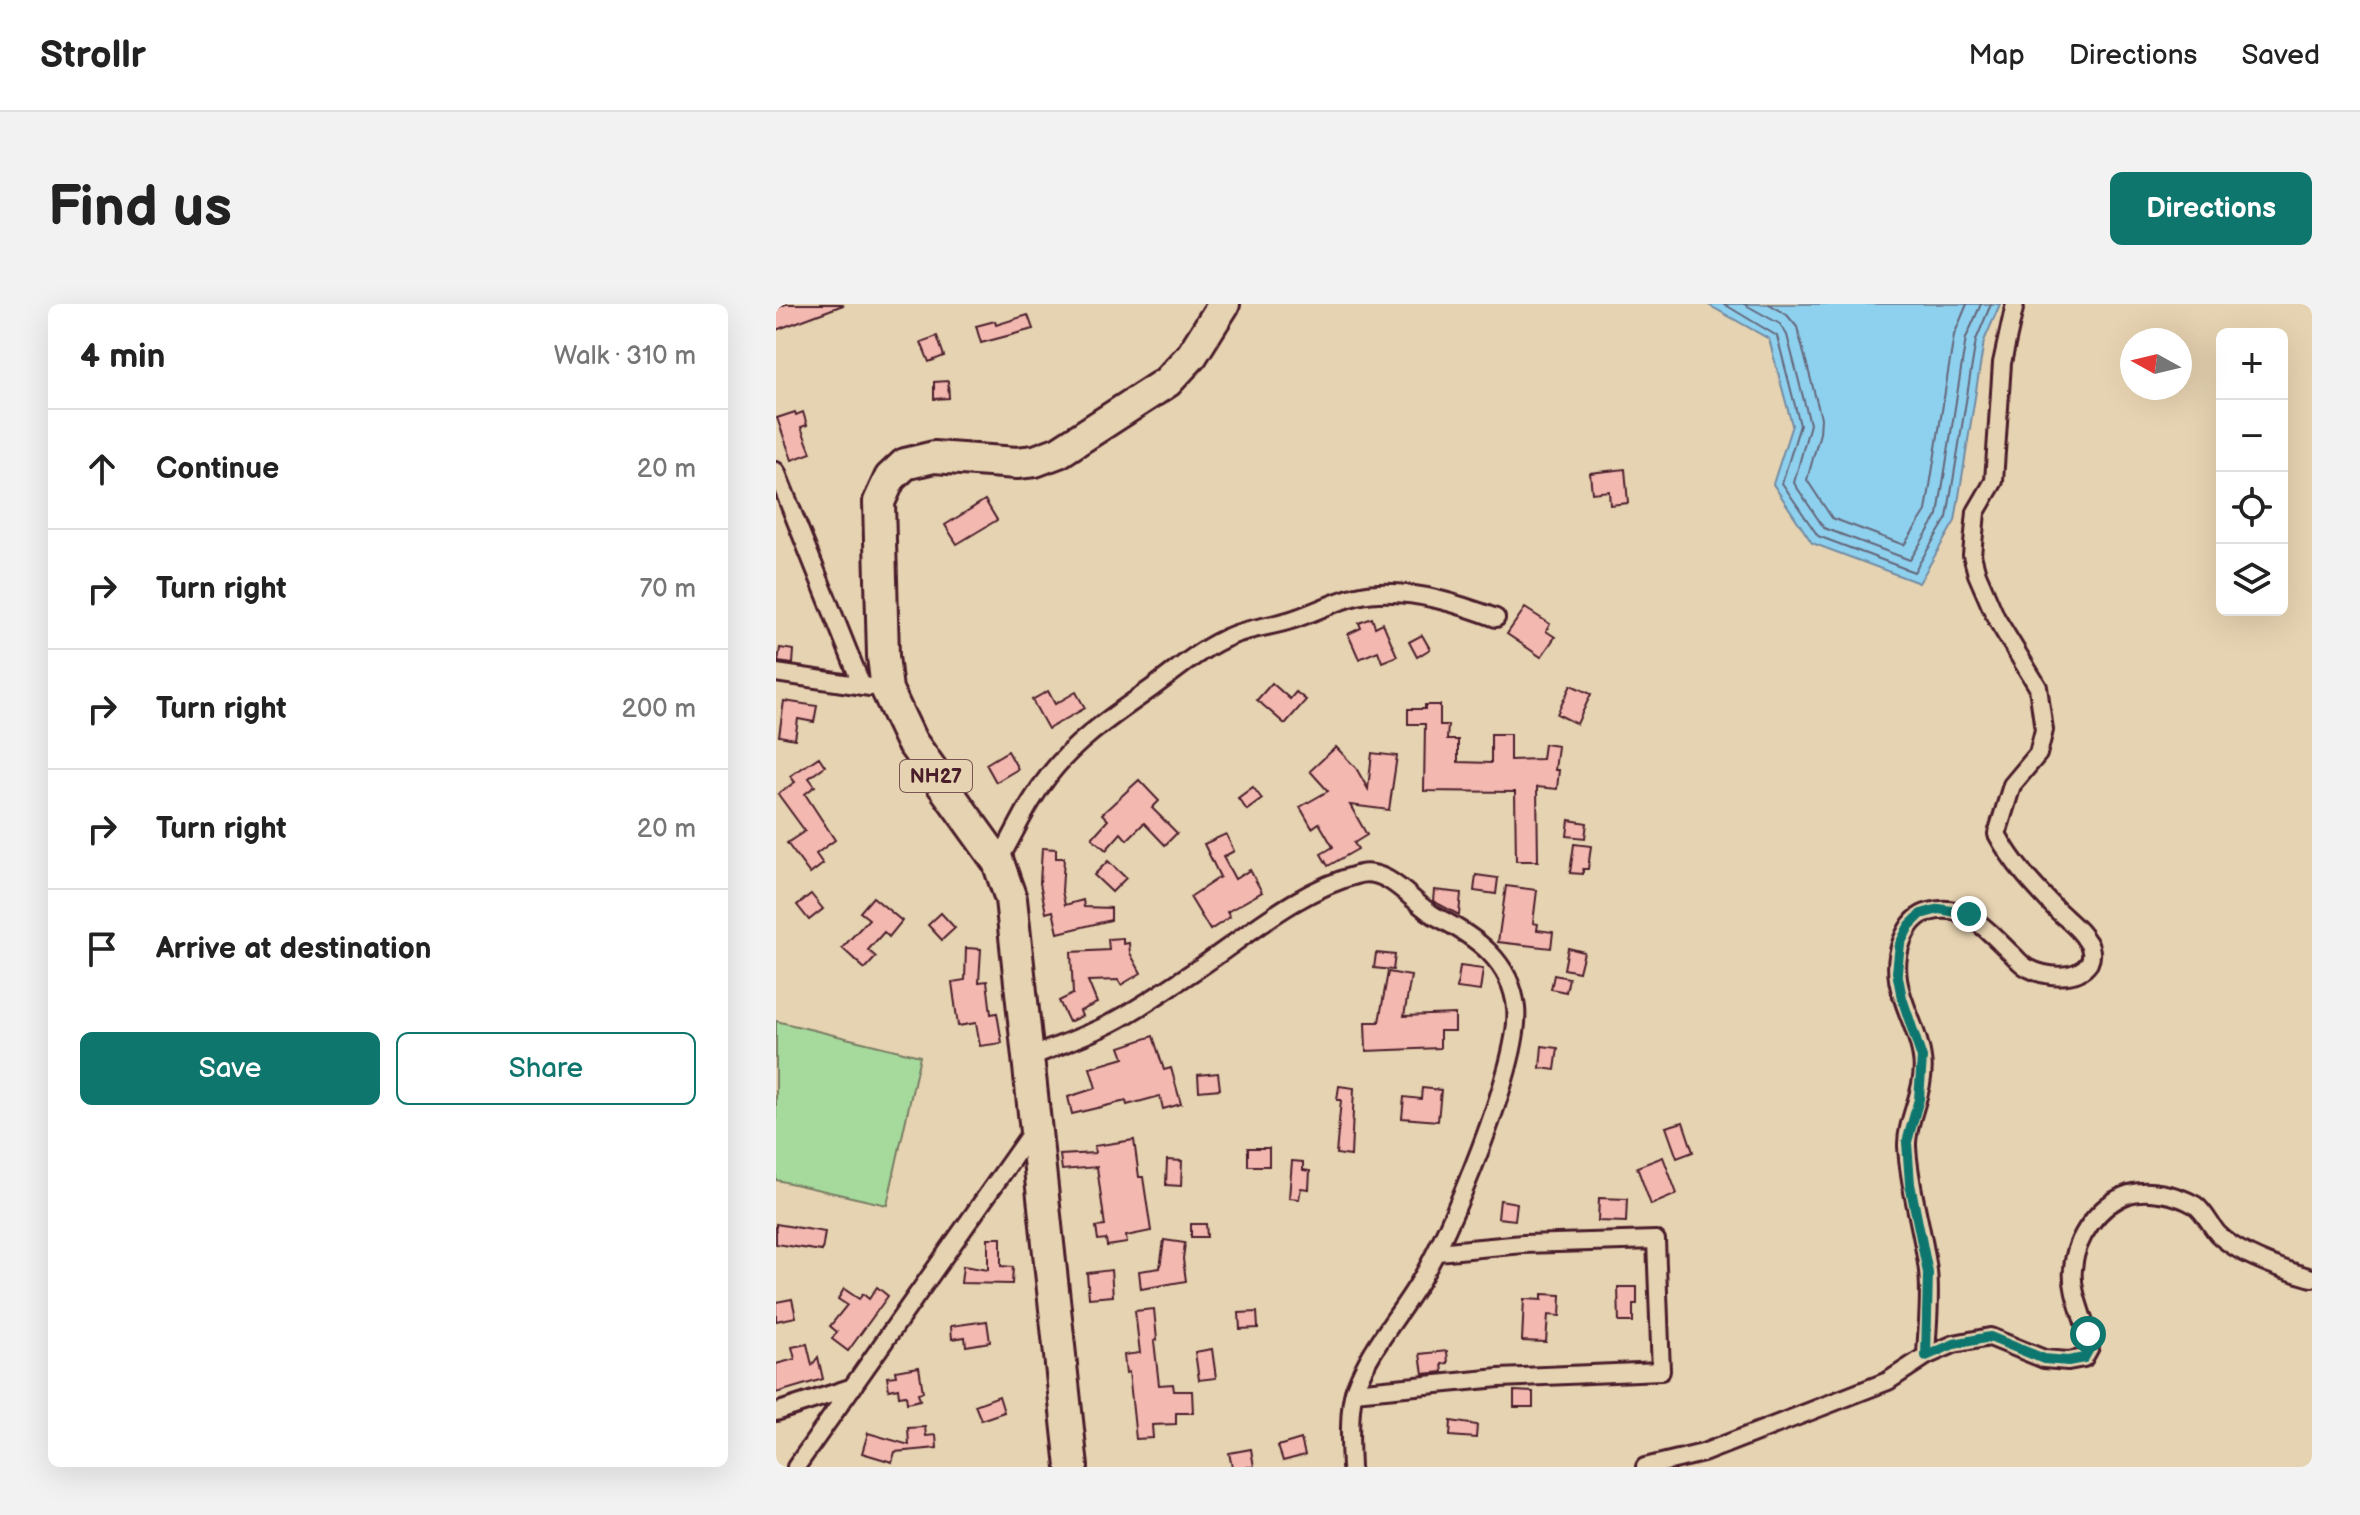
<!DOCTYPE html>
<meta charset="utf-8">
<style>
body{margin:0;font-family:"Balsamiq Sans",sans-serif;background:#f2f2f2;color:#222}
.controls{position:absolute;right:24px;top:24px;display:grid;overflow:hidden;border-radius:12px;box-shadow:0 8px 32px #0002}
.controls button{width:72px;height:72px;display:grid;place-items:center;padding:0;border:0;border-bottom:2px solid #e0e0e0;background:#fff;color:#222;font:40px sans-serif}
.compass{position:absolute;left:1344px;top:24px;width:72px;height:72px;border-radius:50%;background:#fff;box-shadow:0 8px 32px #0002;rotate:278deg}
.stop{position:absolute;width:24px;height:24px;margin:-18px;border:6px solid #0f766e;border-radius:50%;background:#fff}
.stop.end{background:#0f766e;border-color:#fff;box-shadow:0 2px 8px #0008}
.list{margin:0;padding:0;list-style:none}
h2{display:flex;justify-content:space-between;align-items:center;height:104px;margin:0;padding:0 32px;font-size:34px}
h2 small{font-size:26px;font-weight:400;color:#767676}
.list li{display:grid;grid-template-columns:52px 1fr auto;gap:24px;align-items:center;box-sizing:border-box;height:120px;padding:0 32px;border-top:2px solid #e0e0e0}
.list b{display:block;font-size:30px;white-space:nowrap}
.list em{font-size:26px;font-style:normal;color:#767676}
.actions{display:flex;gap:16px;padding:24px 32px}
.actions a{flex:1;padding:18px 0;border:2px solid #0f766e;border-radius:12px;text-align:center;font-size:28px;color:#0f766e}
.actions .main{background:#0f766e;color:#fff}
.icon{flex:none;width:44px;height:44px;fill:none;stroke:currentColor;stroke-width:2;stroke-linecap:round;stroke-linejoin:round}
.map{position:relative;flex:none;width:1536px;height:1163px;overflow:hidden;border-radius:12px}
header{display:flex;align-items:center;gap:48px;box-sizing:border-box;height:112px;padding:0 40px;background:#fff;border-bottom:2px solid #e0e0e0}
header strong{font-size:38px}
nav{display:flex;gap:44px;margin-inline-start:auto;font-size:28px}
.intro{display:flex;align-items:center;justify-content:space-between;box-sizing:border-box;height:192px;padding:0 48px}
h1{margin:0;font-size:56px}
.button{padding:20px 36px;border-radius:12px;background:#0f766e;color:#fff;font-size:28px;font-weight:700}
main{display:flex;gap:48px;padding:0 48px}
aside{flex:1;background:#fff;border-radius:12px;box-shadow:0 8px 32px #0002}
.map>svg:first-child{display:block}
.green{fill:#a6da9c;stroke:#787c64;stroke-width:2}
.water{fill:#8ed1ef;stroke:#738aa1;stroke-width:2}
.lines{fill:none;stroke-linecap:round;stroke-linejoin:round}
.shore{stroke:#656679;stroke-width:2}
.building{fill:#f3b8b0;stroke:#4a1f2b;stroke-width:2}
.street-casing{stroke:#4a1f2b;stroke-width:22}
.highway-casing{stroke:#4a1f2b;stroke-width:36}
.street{stroke:#e6d3b1;stroke-width:16}
.highway{stroke:#e6d3b1;stroke-width:30}
.route{stroke:#0f766e;stroke-width:10}
.labels{text-anchor:middle;stroke-width:7;stroke-linejoin:round;paint-order:stroke}
.shield{fill:#e6d3b1;stroke:#795553;stroke-width:2}
.shield-label{font-size:20px;font-weight:bold;fill:#4a1f2b}
</style>
<header>
<strong>Strollr</strong>
<nav><a>Map</a><a>Directions</a><a>Saved</a></nav>
</header>
<div class="intro"><h1>Find us</h1><a class="button">Directions</a></div>
<main>
<aside>
<h2>4 min<small>Walk · 310 m</small></h2>
<ul class="list">
<li><svg class="icon" aria-label="ahead" viewBox="0 0 24 24"><path d="M12 20V5M6 11l6-6 6 6"/></svg><div><b>Continue</b></div><em>20 m</em></li>
<li><svg class="icon" aria-label="right" viewBox="0 0 24 24"><path d="M7 20v-9h11M14 6l5 5-5 5"/></svg><div><b>Turn right</b></div><em>70 m</em></li>
<li><svg class="icon" aria-label="right" viewBox="0 0 24 24"><path d="M7 20v-9h11M14 6l5 5-5 5"/></svg><div><b>Turn right</b></div><em>200 m</em></li>
<li><svg class="icon" aria-label="right" viewBox="0 0 24 24"><path d="M7 20v-9h11M14 6l5 5-5 5"/></svg><div><b>Turn right</b></div><em>20 m</em></li>
<li><svg class="icon" aria-label="arrive" viewBox="0 0 24 24"><path d="M6 21V4h12l-3 4 3 4H6"/></svg><div><b>Arrive at destination</b></div></li>
</ul>
<div class="actions"><a class="main">Save</a><a>Share</a></div>
</aside>
<div class="map">
<svg width="1536" height="1163" viewBox="0 0 1536 1163">
<rect width="100%" height="100%" fill="#e6d3b1"/>
<filter id="ink" filterUnits="userSpaceOnUse"><feTurbulence type="fractalNoise" baseFrequency=".0125" numOctaves="2"/><feDisplacementMap in="SourceGraphic" scale="16" xChannelSelector="R" yChannelSelector="G"/><feConvolveMatrix kernelMatrix="1 2 1 2 8 2 1 2 1" color-interpolation-filters="sRGB"/></filter>
<g filter="url(#ink)">
<path class="green" d="M 0,717 L 144,752 L 111,901 L 0,876 Z"/>
<path class="water" d="M 931,0 L 1224,0 L 1208,37 L 1179,217 L 1143,279 L 1036,239 L 997,180 L 1016,121 L 993,35 Z"/>
<g class="lines">
<g class="shore">
<path d="M 948,0 L 1001,32 L 1024,121 L 1006,179 L 1042,232 L 1138,268 L 1171,214 L 1200,36 L 1215,0"/>
<path d="M 968,0 L 1004,20 L 1011,31 L 1034,120 L 1018,179 L 1048,224 L 1134,256 L 1162,211 L 1190,34 L 1205,0"/>
<path d="M 993,0 L 1011,11 L 1021,23 L 1045,114 L 1044,129 L 1031,176 L 1056,214 L 1128,241 L 1150,207 L 1178,31 L 1191,0"/>
</g>
</g>
<g class="building">
<path d="M 10,0 L 66,0 L 67,1 L 0,26 L 0,4 Z"/>
<path d="M 252,11 L 257,25 L 205,39 L 200,22 L 219,17 L 220,21 Z"/>
<path d="M 161,32 L 168,52 L 153,58 L 145,38 Z"/>
<path d="M 172,77 L 173,94 L 158,95 L 158,78 Z"/>
<path d="M 19,108 L 20,111 L 27,108 L 31,121 L 25,123 L 35,149 L 16,156 L 1,114 Z"/>
<path d="M 849,165 L 852,199 L 834,201 L 833,187 L 816,189 L 814,169 Z"/>
<path d="M 209,196 L 221,216 L 181,240 L 169,221 Z"/>
<path d="M 749,304 L 774,320 L 770,327 L 779,333 L 765,353 L 731,330 Z"/>
<path d="M 596,314 L 599,323 L 607,319 L 621,352 L 606,358 L 602,347 L 583,355 L 572,330 L 585,324 L 583,319 Z"/>
<path d="M 646,331 L 654,345 L 641,353 L 633,338 Z"/>
<path d="M 4,344 L 18,346 L 17,360 L 2,358 Z"/>
<path d="M 496,379 L 514,395 L 520,388 L 530,396 L 509,420 L 481,396 Z"/>
<path d="M 795,381 L 815,390 L 801,420 L 781,410 Z"/>
<path d="M 272,387 L 279,400 L 300,388 L 309,404 L 272,425 L 256,396 Z"/>
<path d="M 8,397 L 41,402 L 38,418 L 22,415 L 19,435 L 3,432 Z"/>
<path d="M 649,401 L 664,401 L 664,421 L 672,421 L 671,436 L 682,436 L 682,458 L 715,459 L 715,430 L 734,430 L 734,456 L 766,455 L 768,440 L 782,442 L 779,466 L 783,466 L 781,485 L 761,483 L 762,557 L 740,557 L 739,488 L 648,487 L 649,420 L 632,420 L 632,405 L 649,405 Z"/>
<path d="M 560,443 L 580,464 L 592,485 L 596,449 L 621,452 L 613,506 L 574,501 L 591,531 L 578,539 L 582,545 L 552,562 L 545,550 L 557,543 L 543,519 L 536,524 L 524,503 L 552,487 L 534,467 Z"/>
<path d="M 232,447 L 242,465 L 220,478 L 210,460 Z"/>
<path d="M 43,453 L 49,462 L 33,474 L 39,482 L 29,490 L 59,536 L 40,550 L 47,560 L 34,570 L 11,539 L 29,527 L 2,490 L 19,478 L 14,472 Z"/>
<path d="M 363,476 L 383,497 L 376,504 L 401,529 L 389,541 L 368,519 L 351,536 L 345,529 L 330,546 L 316,534 L 332,516 L 326,510 Z"/>
<path d="M 477,483 L 486,495 L 471,506 L 462,494 Z"/>
<path d="M 793,516 L 811,519 L 809,534 L 791,532 Z"/>
<path d="M 450,530 L 458,547 L 447,553 L 459,575 L 474,566 L 486,588 L 451,608 L 454,613 L 434,626 L 414,593 L 444,573 L 428,540 Z"/>
<path d="M 798,540 L 815,542 L 812,565 L 807,565 L 807,570 L 794,569 Z"/>
<path d="M 266,544 L 280,545 L 280,554 L 288,554 L 286,587 L 289,601 L 307,596 L 308,603 L 335,604 L 335,616 L 282,629 L 277,607 L 270,609 L 264,579 Z"/>
<path d="M 332,557 L 350,574 L 336,588 L 318,571 Z"/>
<path d="M 700,571 L 722,574 L 720,590 L 698,587 Z"/>
<path d="M 730,582 L 761,586 L 757,619 L 762,620 L 761,626 L 777,628 L 775,644 L 722,638 Z"/>
<path d="M 658,586 L 685,589 L 683,611 L 657,597 Z"/>
<path d="M 35,590 L 47,605 L 33,616 L 21,601 Z"/>
<path d="M 97,593 L 126,617 L 113,633 L 108,628 L 92,646 L 100,653 L 89,665 L 66,644 L 93,615 L 84,608 Z"/>
<path d="M 165,609 L 179,624 L 166,636 L 152,621 Z"/>
<path d="M 347,634 L 347,640 L 353,639 L 354,649 L 365,669 L 345,681 L 342,676 L 312,677 L 321,699 L 304,707 L 306,712 L 293,718 L 283,697 L 297,690 L 295,648 L 333,646 L 332,635 Z"/>
<path d="M 190,644 L 205,645 L 203,678 L 211,677 L 215,710 L 221,709 L 226,739 L 204,742 L 200,719 L 182,722 L 176,678 L 189,676 Z"/>
<path d="M 792,644 L 808,648 L 803,668 L 788,665 Z"/>
<path d="M 600,649 L 619,651 L 617,666 L 598,664 Z"/>
<path d="M 684,662 L 707,665 L 704,687 L 681,684 Z"/>
<path d="M 612,668 L 635,672 L 628,712 L 679,710 L 679,727 L 664,727 L 664,744 L 590,747 L 589,718 L 603,718 Z"/>
<path d="M 778,671 L 793,674 L 790,688 L 775,685 Z"/>
<path d="M 377,732 L 388,766 L 395,764 L 405,800 L 387,805 L 384,792 L 351,801 L 350,797 L 296,810 L 292,793 L 320,784 L 314,764 L 348,754 L 344,743 Z"/>
<path d="M 766,742 L 782,744 L 779,766 L 764,764 Z"/>
<path d="M 442,769 L 444,785 L 423,787 L 422,771 Z"/>
<path d="M 563,782 L 578,784 L 575,852 L 560,850 L 565,796 L 561,796 Z"/>
<path d="M 646,784 L 665,786 L 662,817 L 626,814 L 628,793 L 645,795 Z"/>
<path d="M 907,818 L 917,848 L 901,854 L 890,823 Z"/>
<path d="M 358,836 L 363,873 L 367,873 L 375,927 L 350,932 L 351,939 L 331,942 L 330,935 L 322,936 L 320,923 L 329,922 L 321,863 L 286,866 L 284,851 L 319,849 L 318,842 Z"/>
<rect x="472" y="844" width="21" height="18"/>
<path d="M 887,853 L 901,890 L 875,901 L 861,863 Z"/>
<path d="M 391,856 L 406,857 L 405,882 L 390,881 Z"/>
<path d="M 516,857 L 527,858 L 527,866 L 534,867 L 533,885 L 525,884 L 523,895 L 513,894 Z"/>
<path d="M 823,894 L 851,895 L 850,918 L 822,917 Z"/>
<path d="M 724,896 L 741,899 L 739,916 L 722,914 Z"/>
<path d="M 0,920 L 49,928 L 46,947 L 0,940 Z"/>
<path d="M 415,920 L 430,920 L 431,933 L 415,933 Z"/>
<path d="M 212,934 L 225,934 L 225,962 L 237,963 L 236,980 L 185,979 L 187,962 L 212,966 Z"/>
<path d="M 388,936 L 409,939 L 407,955 L 410,977 L 365,985 L 363,967 L 384,964 Z"/>
<path d="M 335,966 L 337,992 L 313,994 L 311,969 Z"/>
<path d="M 101,983 L 112,992 L 72,1047 L 56,1035 L 61,1028 L 54,1022 L 71,1001 L 62,995 L 68,985 L 83,995 L 87,990 L 93,995 Z"/>
<path d="M 842,983 L 861,983 L 861,1000 L 857,1000 L 857,1018 L 843,1018 Z"/>
<path d="M 766,990 L 785,991 L 784,1012 L 772,1011 L 770,1038 L 746,1037 L 748,995 L 766,996 Z"/>
<path d="M 16,995 L 20,1013 L 0,1017 L 0,998 Z"/>
<path d="M 378,1005 L 381,1036 L 378,1037 L 383,1081 L 397,1080 L 398,1087 L 416,1087 L 417,1109 L 400,1109 L 400,1120 L 376,1121 L 377,1134 L 360,1135 L 353,1068 L 350,1069 L 348,1051 L 364,1049 L 359,1007 Z"/>
<path d="M 481,1008 L 482,1024 L 464,1025 L 463,1009 Z"/>
<path d="M 211,1017 L 214,1038 L 190,1042 L 189,1033 L 176,1035 L 175,1022 Z"/>
<path d="M 31,1040 L 36,1061 L 42,1053 L 47,1075 L 0,1089 L 0,1060 L 19,1055 L 16,1043 Z"/>
<path d="M 436,1045 L 440,1074 L 423,1076 L 419,1048 Z"/>
<path d="M 671,1047 L 672,1059 L 666,1060 L 667,1068 L 647,1070 L 644,1050 Z"/>
<path d="M 143,1063 L 147,1088 L 142,1089 L 144,1096 L 131,1099 L 130,1091 L 123,1092 L 122,1084 L 113,1086 L 111,1073 L 120,1072 L 119,1067 Z"/>
<path d="M 738,1087 L 757,1088 L 757,1103 L 738,1103 Z"/>
<path d="M 223,1092 L 228,1108 L 205,1116 L 199,1101 Z"/>
<path d="M 675,1117 L 701,1121 L 700,1134 L 674,1132 Z"/>
<path d="M 149,1123 L 150,1132 L 160,1131 L 161,1144 L 119,1148 L 116,1158 L 86,1149 L 92,1129 L 133,1141 L 132,1124 Z"/>
<path d="M 525,1135 L 529,1151 L 507,1157 L 502,1142 Z"/>
<path d="M 475,1145 L 478,1163 L 456,1163 L 453,1149 Z"/>
</g>
<g class="lines">
<g class="street-casing">
<g id="street">
<path d="M 0,167 L 86,382"/>
<path d="M 0,369 L 94,383"/>
<path d="M 222,558 C 240,527 251,499 274,470 C 301,435 340,410 376,384 C 401,366 426,343 457,331 C 477,323 500,322 521,314 C 547,305 573,290 602,289 C 642,287 683,300 720,314"/>
<path d="M 252,754 C 276,744 301,735 325,724 C 359,708 392,684 423,664 C 473,630 524,585 584,570 C 614,564 638,601 661,613 C 700,633 735,657 740,704 C 746,757 672,934 641,982 C 620,1016 593,1046 579,1085 C 572,1104 574,1142 575,1163"/>
<path d="M 1150,1052 C 1151,1025 1155,995 1152,967 C 1147,925 1133,885 1131,842 C 1130,816 1151,784 1146,754 C 1141,714 1109,682 1126,637 C 1131,624 1139,611 1153,608 C 1191,597 1213,629 1238,652 C 1242,656 1247,662 1252,664 C 1269,673 1301,677 1313,659 C 1317,651 1315,642 1310,636 C 1303,624 1291,616 1281,606 C 1258,582 1237,560 1221,530 L 1236,481 L 1262,450 L 1268,426 L 1262,383 L 1220,314 L 1201,270 L 1196,251 L 1200,208 L 1218,177 L 1226,59 L 1239,0"/>
<path d="M 578,1088 L 723,1074 L 885,1067 L 880,936 L 747,940 L 661,948"/>
<path d="M 0,1108 L 77,1083"/>
<path d="M 20,1163 L 259,823"/>
<path d="M 869,1163 L 927,1149 L 1112,1077 L 1150,1052 L 1178,1040 L 1214,1033 L 1268,1055 L 1292,1057 L 1308,1054 L 1314,1043 C 1311,1018 1294,990 1297,965 C 1299,934 1323,900 1353,890 C 1372,884 1402,891 1419,901 C 1428,907 1434,921 1442,930 C 1463,951 1508,966 1536,974"/>
</g>
</g>
<g class="highway-casing">
<path id="highway" d="M 296,1163 L 235,595 L 222,558 L 135,437 L 111,386 L 107,352 L 103,198 L 114,174 L 129,160 L 158,153 L 241,159 L 259,157 L 283,148 L 391,78 L 416,51 L 448,0"/>
</g>
<use href="#street" class="street"/>
<use href="#highway" class="highway"/>
</g>
</g>
<g class="lines" filter="url(#ink)">
<path class="route" d="M 1193,610 L 1163,605 L 1145,610 L 1133,622 L 1124,640 L 1121,668 L 1126,694 L 1146,754 L 1143,795 L 1131,838 L 1134,880 L 1152,969 L 1150,1052 L 1178,1040 L 1214,1033 L 1268,1055 L 1292,1057 L 1308,1054 L 1314,1043 L 1312,1030"/>
</g>
<g class="labels">
<rect class="shield" x="124" y="456" width="72" height="32" rx="6"/>
<g class="shield-label">
<text x="160" y="479">NH27</text>
</g>
</g>
</svg>
<div class="controls">
<button>+</button>
<button>−</button>
<button><svg class="icon" aria-label="locate" viewBox="0 0 24 24"><circle cx="12" cy="12" r="6"/><path d="M12 2v4M12 18v4M2 12h4M18 12h4"/></svg></button>
<button><svg class="icon" aria-label="layers" viewBox="0 0 24 24"><path d="M12 4l9 5-9 5-9-5zM3 14l9 5 9-5"/></svg></button>
</div>
<svg class="compass" viewBox="-18 -18 36 36"><path d="M0-13l5 13h-10z" fill="#e53935"/><path d="M0 13l5-13h-10z" fill="#767676"/></svg>
<div class="stop" style="left:1312px;top:1030px"></div>
<div class="stop end" style="left:1193px;top:610px"></div>
</div>
</main>
